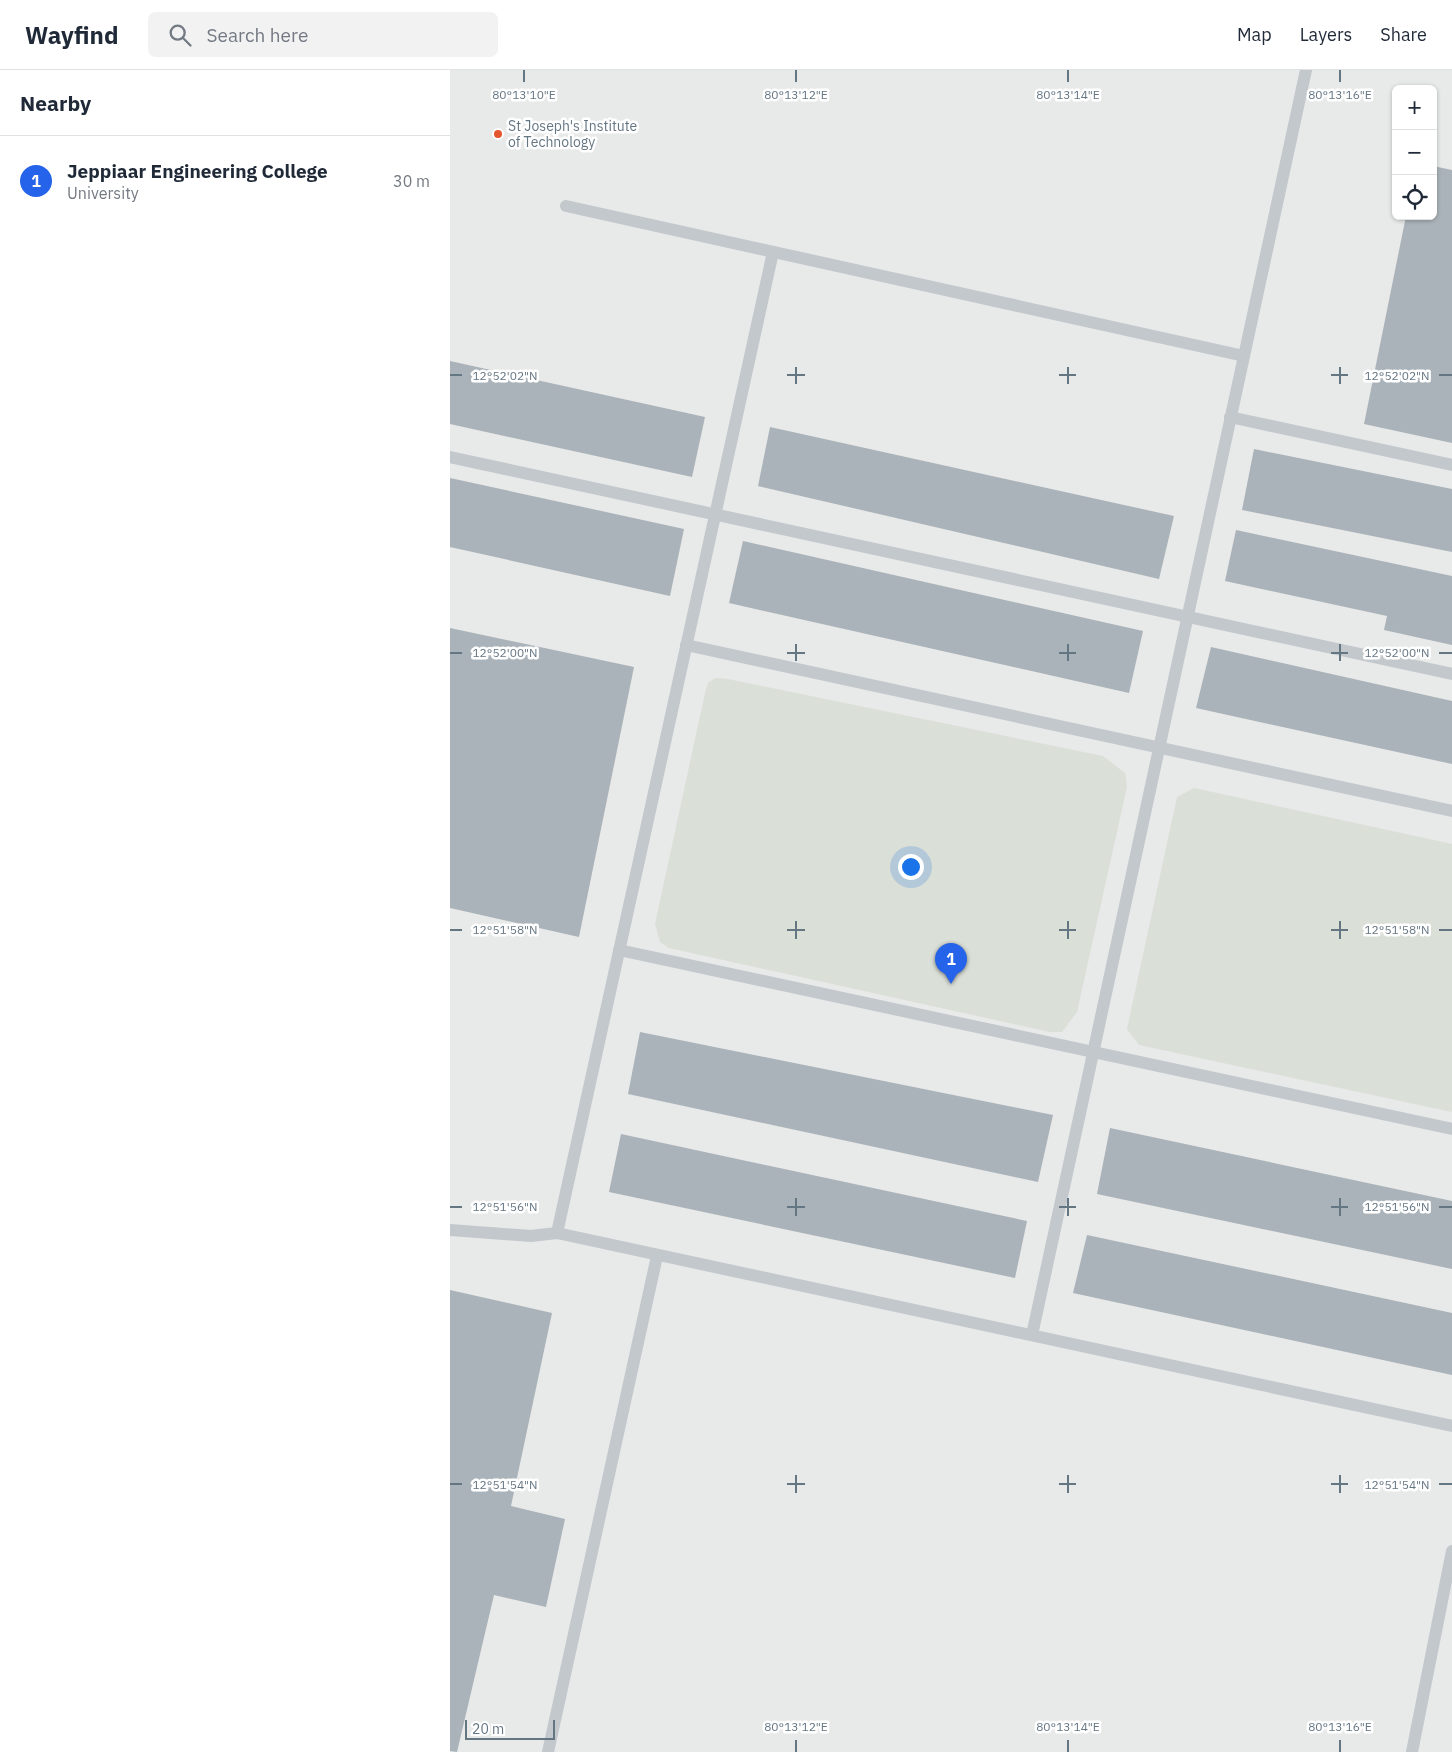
<!DOCTYPE html>
<meta charset="utf-8">
<style>
body{margin:0;font-family:"IBM Plex Sans",sans-serif;background:#f2f2f3;color:#1f2937}
.controls{position:absolute;right:15px;top:15px;display:grid;overflow:hidden;border-radius:8px;box-shadow:0 1px 4px #0004}
.controls button{width:45px;height:45px;display:grid;place-items:center;padding:0;border:0;border-bottom:1px solid #e0e1e3;background:#fff;color:#1f2937;font:25px sans-serif}
.scale{position:absolute;left:15px;bottom:12px;width:90px;box-sizing:border-box;padding-left:5px;border:2px solid #657683;border-top:0;font-size:14px;line-height:18px;white-space:nowrap;color:#657683;-webkit-text-stroke:4px #fff;paint-order:stroke}
.you{position:absolute;left:460px;top:796px;width:18px;height:18px;margin:-12px;border:4px solid #fff;border-radius:50%;background:#1a73e8;box-shadow:0 0 0 8px #1a73e833}
.badge{display:grid;place-items:center;width:32px;height:32px;border-radius:50%;background:#2563eb;color:#fff;font-size:16px;font-weight:700}
.pin{position:absolute;translate:-50% -41px;filter:drop-shadow(0 1px 2px #0008)}
.pin::after{content:'';position:absolute;top:26px;width:18px;height:15px;background:inherit;clip-path:polygon(0 0,100% 0,50% 100%)}
.list{margin:0;padding:0;list-style:none}
h2{display:flex;justify-content:space-between;align-items:center;height:65px;margin:0;padding:0 20px;font-size:21px}
h2 small{font-size:16px;font-weight:400;color:#747a83}
.list li{display:grid;grid-template-columns:32px 1fr auto;gap:15px;align-items:center;box-sizing:border-box;height:90px;padding:0 20px;border-top:1px solid #e0e1e3}
.list b{display:block;font-size:19px;white-space:nowrap}
.list p{margin:0;font-size:16px;white-space:nowrap;color:#747a83}
.list em{font-size:16px;font-style:normal;color:#747a83}
.icon{flex:none;width:28px;height:28px;fill:none;stroke:currentColor;stroke-width:2;stroke-linecap:round;stroke-linejoin:round}
.map{position:relative;flex:none;width:1002px;height:1682px;overflow:hidden}
header{display:flex;align-items:center;gap:30px;box-sizing:border-box;height:70px;padding:0 25px;background:#fff;border-bottom:1px solid #e0e1e3}
header strong{font-size:24px}
nav{display:flex;gap:28px;margin-inline-start:auto;font-size:18px}
.search{width:350px;height:45px;background:#f2f2f3;display:flex;align-items:center;gap:12px;box-sizing:border-box;padding:0 18px;border-radius:8px;color:#747a83;font-size:19px}
main{display:flex}
aside{flex:1;background:#fff}
.map>svg:first-child{display:block}
.built{fill:#e8e9e9;fill-rule:evenodd}
.green{fill:#dadfd7}
.building{fill:#aab3b9}
.lines{fill:none;stroke-linecap:round;stroke-linejoin:round}
.service{stroke:#c3c8cc;stroke-width:12}
.ticks{fill:none;stroke:#657683;stroke-width:2}
.poi-dot{fill:#e4572e;stroke:#fff;stroke-width:2}
.labels{text-anchor:middle;stroke-width:5;stroke-linejoin:round;paint-order:stroke}
.poi-label{font-size:14px;fill:#657683;stroke:#fff;text-anchor:start}
.ticks-label{font-size:12px;text-anchor:middle;fill:#657683;stroke:#fff;stroke-width:5;stroke-linejoin:round;paint-order:stroke}
</style>
<header>
<strong>Wayfind</strong>
<div class="search"><svg class="icon" aria-label="search" viewBox="0 0 24 24"><circle cx="10" cy="10" r="6"/><path d="M15 15l6 6"/></svg>Search here</div>
<nav><a>Map</a><a>Layers</a><a>Share</a></nav>
</header>
<main>
<aside>
<h2>Nearby<small></small></h2>
<ul class="list">
<li><span class="badge">1</span><div><b>Jeppiaar Engineering College</b><p>University</p></div><em>30 m</em></li>
</ul>
</aside>
<div class="map">
<svg width="1002" height="1682" viewBox="0 0 1002 1682">
<rect width="100%" height="100%" fill="#fafaf8"/>
<path class="built" d="M 0,0 L 1002,0 L 1002,1682 L 0,1682 ZM 946,19 L 983,19 L 983,146 L 946,146 Z"/>
<g class="green">
<path d="M 265,608 L 278,609 L 653,686 L 675,703 L 677,717 L 627,942 L 612,962 L 600,962 L 219,878 L 210,872 L 205,854 L 255,623 L 258,613 Z"/>
<path d="M 744,718 L 1002,774 L 1002,1042 L 689,975 L 677,959 L 727,727 Z"/>
</g>
<g class="building">
<path d="M 983,96 L 1002,100 L 1002,373 L 914,354 L 956,146 L 983,146 Z"/>
<path d="M 0,291 L 255,347 L 242,407 L 0,354 Z"/>
<path d="M 320,357 L 724,446 L 709,509 L 308,416 Z"/>
<path d="M 804,379 L 1002,419 L 1002,482 L 792,440 Z"/>
<path d="M 0,408 L 234,459 L 220,526 L 0,477 Z"/>
<path d="M 786,460 L 1002,506 L 1002,575 L 934,560 L 937,546 L 775,511 Z"/>
<path d="M 293,471 L 693,561 L 679,623 L 279,533 Z"/>
<path d="M 0,558 L 184,597 L 129,867 L 0,838 Z"/>
<path d="M 761,577 L 1002,631 L 1002,694 L 746,638 Z"/>
<path d="M 190,962 L 603,1045 L 588,1112 L 178,1024 Z"/>
<path d="M 660,1058 L 1002,1131 L 1002,1199 L 647,1124 Z"/>
<path d="M 171,1064 L 577,1151 L 565,1208 L 159,1122 Z"/>
<path d="M 637,1165 L 1002,1243 L 1002,1305 L 623,1223 Z"/>
<path d="M 0,1220 L 102,1243 L 61,1436 L 115,1449 L 96,1537 L 44,1525 L 7,1682 L 0,1681 Z"/>
</g>
<g class="lines">
<g class="service">
<path d="M 116,136 L 794,286"/>
<path d="M 780,347 L 1002,395"/>
<path d="M 0,387 L 1002,604"/>
<path d="M 236,575 L 1002,741"/>
<path d="M 169,880 L 1002,1059"/>
<path d="M 0,1160 L 81,1166 L 107,1163 L 1002,1356"/>
<path d="M 107,1163 L 323,182"/>
<path d="M 582,1265 L 856,0"/>
<path d="M 98,1682 L 207,1186"/>
<path d="M 962,1682 L 1002,1481"/>
</g>
</g>
<path class="ticks" d="M 74,0 L 74,12M 346,0 L 346,12M 618,0 L 618,12M 890,0 L 890,12M 346,297 L 346,314M 618,297 L 618,314M 890,297 L 890,314M 0,305 L 12,305M 337,305 L 355,305M 609,305 L 626,305M 881,305 L 898,305M 989,305 L 1002,305M 346,574 L 346,591M 618,574 L 618,591M 890,574 L 890,591M 0,583 L 12,583M 337,583 L 355,583M 609,583 L 626,583M 881,583 L 898,583M 989,583 L 1002,583M 346,851 L 346,869M 618,851 L 618,869M 890,851 L 890,869M 0,860 L 12,860M 337,860 L 355,860M 609,860 L 626,860M 881,860 L 898,860M 989,860 L 1002,860M 346,1128 L 346,1146M 618,1128 L 618,1146M 890,1128 L 890,1146M 0,1137 L 12,1137M 337,1137 L 355,1137M 609,1137 L 626,1137M 881,1137 L 898,1137M 989,1137 L 1002,1137M 346,1405 L 346,1423M 618,1405 L 618,1423M 890,1405 L 890,1423M 0,1414 L 12,1414M 337,1414 L 355,1414M 609,1414 L 626,1414M 881,1414 L 898,1414M 989,1414 L 1002,1414M 346,1670 L 346,1682M 618,1670 L 618,1682M 890,1670 L 890,1682"/>
<circle class="poi-dot" cx="48" cy="64" r="5"/>
<g class="labels">
<g class="poi-label">
<text x="58" y="61">St Joseph's Institute<tspan x="58" dy="16">of Technology</tspan></text>
</g>
</g>
<g class="ticks-label">
<text x="74" y="29">80°13'10"E</text>
<text x="346" y="29">80°13'12"E</text>
<text x="618" y="29">80°13'14"E</text>
<text x="890" y="29">80°13'16"E</text>
<text x="55" y="310">12°52'02"N</text>
<text x="947" y="310">12°52'02"N</text>
<text x="55" y="587">12°52'00"N</text>
<text x="947" y="587">12°52'00"N</text>
<text x="55" y="864">12°51'58"N</text>
<text x="947" y="864">12°51'58"N</text>
<text x="55" y="1141">12°51'56"N</text>
<text x="947" y="1141">12°51'56"N</text>
<text x="55" y="1419">12°51'54"N</text>
<text x="947" y="1419">12°51'54"N</text>
<text x="346" y="1661">80°13'12"E</text>
<text x="618" y="1661">80°13'14"E</text>
<text x="890" y="1661">80°13'16"E</text>
</g>
</svg>
<div class="controls">
<button>+</button>
<button>−</button>
<button><svg class="icon" aria-label="locate" viewBox="0 0 24 24"><circle cx="12" cy="12" r="6"/><path d="M12 2v4M12 18v4M2 12h4M18 12h4"/></svg></button>
</div>
<div class="scale">20 m</div>
<div class="you"></div>
<div class="pin badge" style="left:501px;top:914px">1</div>
</div>
</main>
